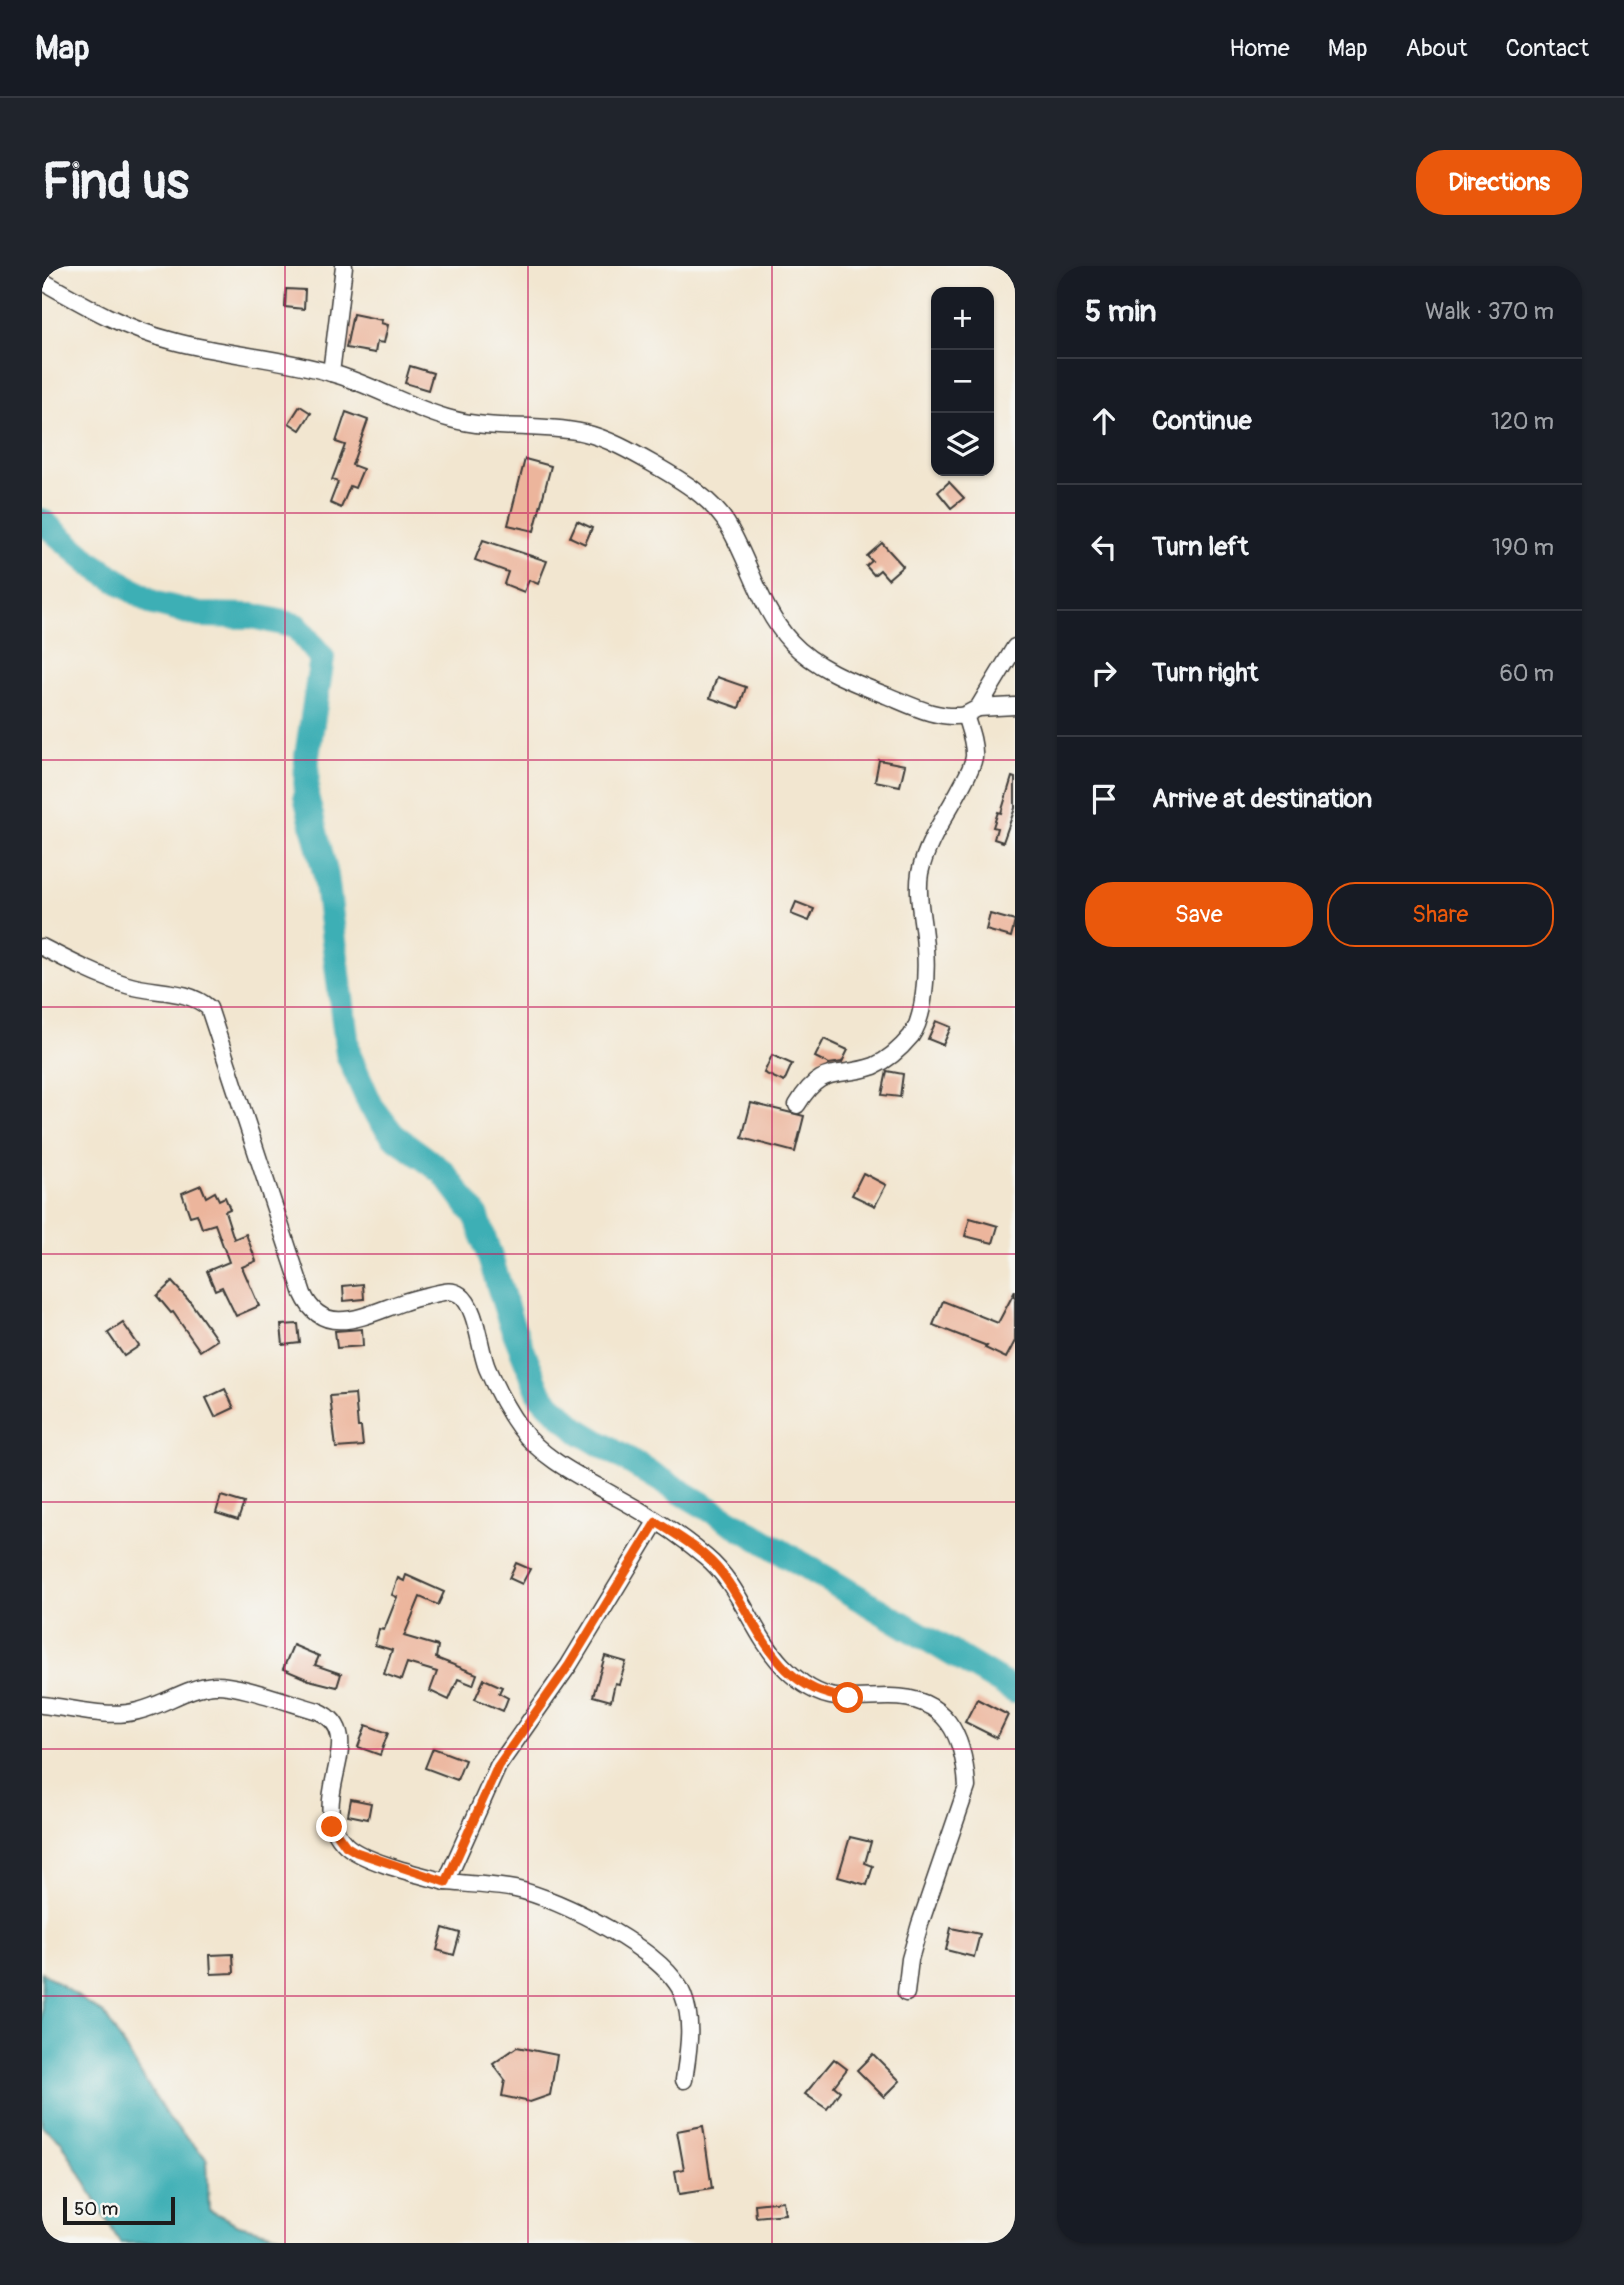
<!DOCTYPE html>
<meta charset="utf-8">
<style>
body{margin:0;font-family:Pangolin,sans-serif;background:#20242c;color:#f1f3f6}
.controls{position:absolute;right:21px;top:21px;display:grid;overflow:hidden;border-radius:14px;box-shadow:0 2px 5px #0004}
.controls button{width:63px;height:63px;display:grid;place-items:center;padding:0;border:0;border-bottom:2px solid #363941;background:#171b24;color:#f1f3f6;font:35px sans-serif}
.scale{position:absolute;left:21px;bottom:18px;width:112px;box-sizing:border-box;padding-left:7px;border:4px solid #1c1c1c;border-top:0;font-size:19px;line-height:24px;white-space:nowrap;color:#1c1c1c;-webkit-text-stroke:5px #f6f6f2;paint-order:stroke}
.stop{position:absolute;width:21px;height:21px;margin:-16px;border:5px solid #ea580c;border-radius:50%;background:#fff}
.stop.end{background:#ea580c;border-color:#fff;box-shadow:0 2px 7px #0008}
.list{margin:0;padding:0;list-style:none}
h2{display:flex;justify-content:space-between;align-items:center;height:91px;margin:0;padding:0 28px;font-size:30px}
h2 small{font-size:23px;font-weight:400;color:#9ea1a6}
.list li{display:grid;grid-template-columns:46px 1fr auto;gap:21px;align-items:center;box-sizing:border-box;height:126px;padding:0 28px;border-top:2px solid #363941}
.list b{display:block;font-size:26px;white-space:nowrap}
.list em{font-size:23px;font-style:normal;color:#9ea1a6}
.actions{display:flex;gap:14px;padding:21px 28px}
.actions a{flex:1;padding:16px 0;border:2px solid #ea580c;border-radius:28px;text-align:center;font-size:24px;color:#ea580c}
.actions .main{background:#ea580c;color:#fff}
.icon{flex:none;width:38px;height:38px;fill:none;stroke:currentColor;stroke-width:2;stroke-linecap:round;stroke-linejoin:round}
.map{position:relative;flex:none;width:973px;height:1977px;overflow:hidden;border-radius:28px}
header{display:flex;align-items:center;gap:42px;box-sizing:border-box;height:98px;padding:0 35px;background:#171b24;border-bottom:2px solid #363941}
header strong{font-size:33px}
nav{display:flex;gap:38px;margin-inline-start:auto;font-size:24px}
.intro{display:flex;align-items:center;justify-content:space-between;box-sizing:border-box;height:168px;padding:0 42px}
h1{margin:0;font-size:49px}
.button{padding:18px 32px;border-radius:28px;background:#ea580c;color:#fff;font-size:24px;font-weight:700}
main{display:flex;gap:42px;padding:0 42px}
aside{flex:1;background:#171b24;border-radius:28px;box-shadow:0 2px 5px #0004}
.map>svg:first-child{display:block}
.water{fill:#3dafb5;stroke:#2c6668;stroke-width:2}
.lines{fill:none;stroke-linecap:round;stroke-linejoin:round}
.river{stroke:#3dafb5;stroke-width:26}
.building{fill:#ecb59c}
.minor-casing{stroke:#3c3a37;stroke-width:19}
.minor{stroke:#fff;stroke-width:16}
.route{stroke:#ea580c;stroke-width:9}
.grid{fill:none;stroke:#c2185b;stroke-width:2;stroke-opacity:0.55}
</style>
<header>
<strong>Map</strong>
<nav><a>Home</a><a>Map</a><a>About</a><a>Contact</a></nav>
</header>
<div class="intro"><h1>Find us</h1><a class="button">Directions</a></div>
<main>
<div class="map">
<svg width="973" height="1977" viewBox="0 0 973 1977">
<rect width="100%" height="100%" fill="#f6f6f2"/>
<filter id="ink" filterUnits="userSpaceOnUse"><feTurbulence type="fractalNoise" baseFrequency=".0143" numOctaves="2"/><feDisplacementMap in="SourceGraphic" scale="14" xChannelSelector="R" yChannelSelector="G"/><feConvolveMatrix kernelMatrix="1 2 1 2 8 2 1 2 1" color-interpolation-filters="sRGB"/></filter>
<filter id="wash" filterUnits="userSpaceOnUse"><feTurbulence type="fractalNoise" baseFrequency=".00686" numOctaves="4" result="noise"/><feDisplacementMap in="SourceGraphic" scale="28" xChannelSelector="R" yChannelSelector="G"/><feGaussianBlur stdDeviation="1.57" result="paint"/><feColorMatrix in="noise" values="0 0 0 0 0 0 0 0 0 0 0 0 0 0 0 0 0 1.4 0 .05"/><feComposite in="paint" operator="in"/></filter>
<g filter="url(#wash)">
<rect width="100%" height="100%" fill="#f2e6d0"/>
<path class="water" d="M 0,1706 L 63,1749 L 126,1852 L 165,1893 L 167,1944 L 197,1959 L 269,1977 L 78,1977 L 19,1875 L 0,1860 Z"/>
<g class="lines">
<path class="river" d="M 0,255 L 51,299 L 111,337 L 158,349 L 211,350 L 254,360 L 280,392 L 265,490 L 264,530 L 284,610 L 306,788 L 329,840 L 351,869 L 401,906 L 435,951 L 468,1054 L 499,1130 L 537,1165 L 973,1425"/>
</g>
<g id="blocks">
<g class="building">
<path d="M 244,23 L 263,24 L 262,43 L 243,41 Z"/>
<path d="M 311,48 L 340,54 L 339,57 L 346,59 L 342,77 L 335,76 L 333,87 L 304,82 Z"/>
<path d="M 368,100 L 391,107 L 386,124 L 363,117 Z"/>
<path d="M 258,140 L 269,147 L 258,164 L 247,157 Z"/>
<path d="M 304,146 L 326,154 L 310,199 L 321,203 L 313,222 L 308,220 L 299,242 L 288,237 L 296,216 L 290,214 L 303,179 L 294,176 Z"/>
<path d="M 483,193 L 509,200 L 492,265 L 466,259 Z"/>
<path d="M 907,216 L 922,232 L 909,242 L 896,226 Z"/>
<path d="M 535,255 L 550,262 L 543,278 L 528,271 Z"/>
<path d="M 441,274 L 505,295 L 496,318 L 487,314 L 482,326 L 462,318 L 466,306 L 433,294 Z"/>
<path d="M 840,277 L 861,300 L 846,313 L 838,304 L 832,309 L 824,300 L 830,295 L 825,290 Z"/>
<path d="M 675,411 L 704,421 L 697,442 L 668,432 Z"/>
<path d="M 837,494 L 863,499 L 858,520 L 833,515 Z"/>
<path d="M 970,511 L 973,512 L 973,542 L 961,576 L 952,573 L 955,562 L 951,561 L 956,546 L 959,547 Z"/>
<path d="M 754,636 L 772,643 L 767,655 L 749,648 Z"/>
<path d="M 948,648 L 973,655 L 969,671 L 944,664 Z"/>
<path d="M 894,755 L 909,761 L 901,779 L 886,773 Z"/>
<path d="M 782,773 L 806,784 L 800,796 L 787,798 L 773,791 Z"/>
<path d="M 730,789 L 750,798 L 742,816 L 722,807 Z"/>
<path d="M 845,805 L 861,808 L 858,831 L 840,829 Z"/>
<path d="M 709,837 L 762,850 L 753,886 L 700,872 Z"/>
<path d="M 821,907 L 844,919 L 833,940 L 810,929 Z"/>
<path d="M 159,919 L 164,931 L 173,926 L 177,934 L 183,931 L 188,943 L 183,945 L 192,973 L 204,968 L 214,995 L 200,1001 L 217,1040 L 194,1050 L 180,1021 L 173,1024 L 165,1005 L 187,996 L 173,958 L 160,962 L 155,948 L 148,950 L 140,927 Z"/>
<path d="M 928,952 L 956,960 L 951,977 L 923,970 Z"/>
<path d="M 130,1016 L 149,1037 L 175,1074 L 158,1085 L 131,1046 L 129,1047 L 115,1030 Z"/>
<path d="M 321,1018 L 322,1033 L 302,1035 L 301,1020 Z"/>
<path d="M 973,1025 L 973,1075 L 964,1092 L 943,1082 L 945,1080 L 891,1059 L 901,1035 L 956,1057 Z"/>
<path d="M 81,1057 L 97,1080 L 82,1090 L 66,1067 Z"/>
<path d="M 256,1058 L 258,1077 L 241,1079 L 239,1059 Z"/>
<path d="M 320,1063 L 321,1080 L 295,1082 L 293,1065 Z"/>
<path d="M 183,1123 L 192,1142 L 173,1151 L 164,1132 Z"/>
<path d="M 313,1128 L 316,1161 L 319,1161 L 321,1180 L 294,1182 L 288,1130 Z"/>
<path d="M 179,1230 L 202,1237 L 196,1254 L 174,1247 Z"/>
<path d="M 474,1297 L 488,1303 L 480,1318 L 467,1312 Z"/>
<path d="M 364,1309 L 402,1326 L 396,1339 L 378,1331 L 362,1370 L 396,1380 L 394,1392 L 435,1408 L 431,1419 L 416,1413 L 407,1434 L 388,1425 L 395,1406 L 365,1397 L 359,1414 L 342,1408 L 350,1384 L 333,1379 L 337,1363 L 342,1364 L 355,1331 L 350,1329 L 356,1312 L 362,1315 Z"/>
<path d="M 251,1379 L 277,1390 L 273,1399 L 299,1408 L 295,1421 L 267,1414 L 241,1403 Z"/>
<path d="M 563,1390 L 584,1396 L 577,1418 L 573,1417 L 569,1435 L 551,1430 Z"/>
<path d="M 442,1413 L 460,1421 L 457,1427 L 466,1432 L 461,1445 L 433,1433 Z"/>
<path d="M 935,1433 L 966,1449 L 955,1472 L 923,1456 Z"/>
<path d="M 324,1459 L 346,1467 L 338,1489 L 316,1481 Z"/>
<path d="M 391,1482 L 423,1494 L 415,1514 L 383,1502 Z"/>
<path d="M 309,1533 L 329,1537 L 326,1553 L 306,1549 Z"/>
<path d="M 808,1571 L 829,1576 L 823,1597 L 831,1600 L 825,1619 L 796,1611 Z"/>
<path d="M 401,1662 L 418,1667 L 412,1689 L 395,1684 Z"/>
<path d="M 909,1662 L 938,1668 L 932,1691 L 904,1684 Z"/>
<path d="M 191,1688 L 192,1707 L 169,1708 L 168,1689 Z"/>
<path d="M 475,1781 L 515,1789 L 508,1829 L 488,1836 L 460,1830 L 463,1814 L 451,1798 Z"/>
<path d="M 831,1788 L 858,1815 L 842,1831 L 815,1804 Z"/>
<path d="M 792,1793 L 805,1803 L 792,1820 L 798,1825 L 785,1843 L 763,1828 Z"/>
<path d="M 661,1860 L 670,1923 L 637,1928 L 633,1905 L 642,1903 L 635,1865 Z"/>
<path d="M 741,1935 L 743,1948 L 714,1951 L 713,1938 Z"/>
</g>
</g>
</g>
<g filter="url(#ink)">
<use href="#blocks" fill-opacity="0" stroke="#3c3a37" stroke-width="2"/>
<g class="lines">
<g class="minor-casing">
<g id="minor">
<path d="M 0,15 C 42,39 83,63 131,75 C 183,89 238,92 289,107 C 330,118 367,142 409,153 C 452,165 499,157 543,167 C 565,172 590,186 611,198 C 639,214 672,233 688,263 C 709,300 719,344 749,376 C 774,403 813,417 846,430 C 870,440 897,454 923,449"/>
<path d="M 289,107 L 302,0"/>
<path d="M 973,381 L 936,442 L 973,440"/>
<path d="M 0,681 C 27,695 56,710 85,719 C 113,728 144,722 167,742 L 261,1028 C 282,1075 327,1047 362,1036 C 370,1033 379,1031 388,1029 C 398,1027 409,1022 418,1029 C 435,1041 437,1082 445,1102 C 454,1123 465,1144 478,1162 C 502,1195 542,1212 576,1232 C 607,1249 638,1269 664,1291 C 698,1319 710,1367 740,1399 C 752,1412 770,1426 788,1430 C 807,1434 826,1431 846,1431 C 904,1430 922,1469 925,1521 L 878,1658 L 868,1693 L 864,1727"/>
<path d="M 755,839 C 780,797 795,813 832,800 C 846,794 859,782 869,770 C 883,751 885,705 883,682 C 882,657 874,631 878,607 C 884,578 903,551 917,525 C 922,515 930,503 932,491 C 933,477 927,462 923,449 L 936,442"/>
<path d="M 614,1256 L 527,1399 L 456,1500 L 404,1616 C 427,1618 451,1619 473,1623 C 517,1632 625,1686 641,1729 C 652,1757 646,1786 642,1814"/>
<path d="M 0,1439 C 31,1442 66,1453 96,1445 C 122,1439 145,1421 172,1419 C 197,1418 250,1438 276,1445 C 332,1469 259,1536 304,1579 C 322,1596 378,1609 404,1616"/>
</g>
</g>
<use href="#minor" class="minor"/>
</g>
</g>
<g class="lines" filter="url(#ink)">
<path class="route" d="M 290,1561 L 304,1580 L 314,1586 L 404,1616 L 456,1500 L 527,1399 L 614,1256 C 638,1271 664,1286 681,1309 C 719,1360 732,1424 806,1432"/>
</g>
<path class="grid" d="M 243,0 L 243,1977M 486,0 L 486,1977M 730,0 L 730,1977M 0,247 L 973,247M 0,494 L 973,494M 0,741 L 973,741M 0,988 L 973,988M 0,1236 L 973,1236M 0,1483 L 973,1483M 0,1730 L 973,1730"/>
</svg>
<div class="controls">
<button>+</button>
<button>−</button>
<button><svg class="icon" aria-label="layers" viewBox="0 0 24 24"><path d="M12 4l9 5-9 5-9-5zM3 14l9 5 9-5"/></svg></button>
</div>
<div class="scale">50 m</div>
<div class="stop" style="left:806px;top:1432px"></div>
<div class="stop end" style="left:290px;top:1561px"></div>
</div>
<aside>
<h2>5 min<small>Walk · 370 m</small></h2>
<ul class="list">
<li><svg class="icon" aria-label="ahead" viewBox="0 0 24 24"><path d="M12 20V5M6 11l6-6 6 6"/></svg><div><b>Continue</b></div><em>120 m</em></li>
<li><svg class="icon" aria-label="left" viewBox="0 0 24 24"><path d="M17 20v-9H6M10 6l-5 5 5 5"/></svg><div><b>Turn left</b></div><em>190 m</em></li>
<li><svg class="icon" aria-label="right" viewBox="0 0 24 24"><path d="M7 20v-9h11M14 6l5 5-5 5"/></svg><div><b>Turn right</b></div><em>60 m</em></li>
<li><svg class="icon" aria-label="arrive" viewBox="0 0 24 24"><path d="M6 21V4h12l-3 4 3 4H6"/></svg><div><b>Arrive at destination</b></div></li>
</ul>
<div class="actions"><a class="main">Save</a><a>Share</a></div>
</aside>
</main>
